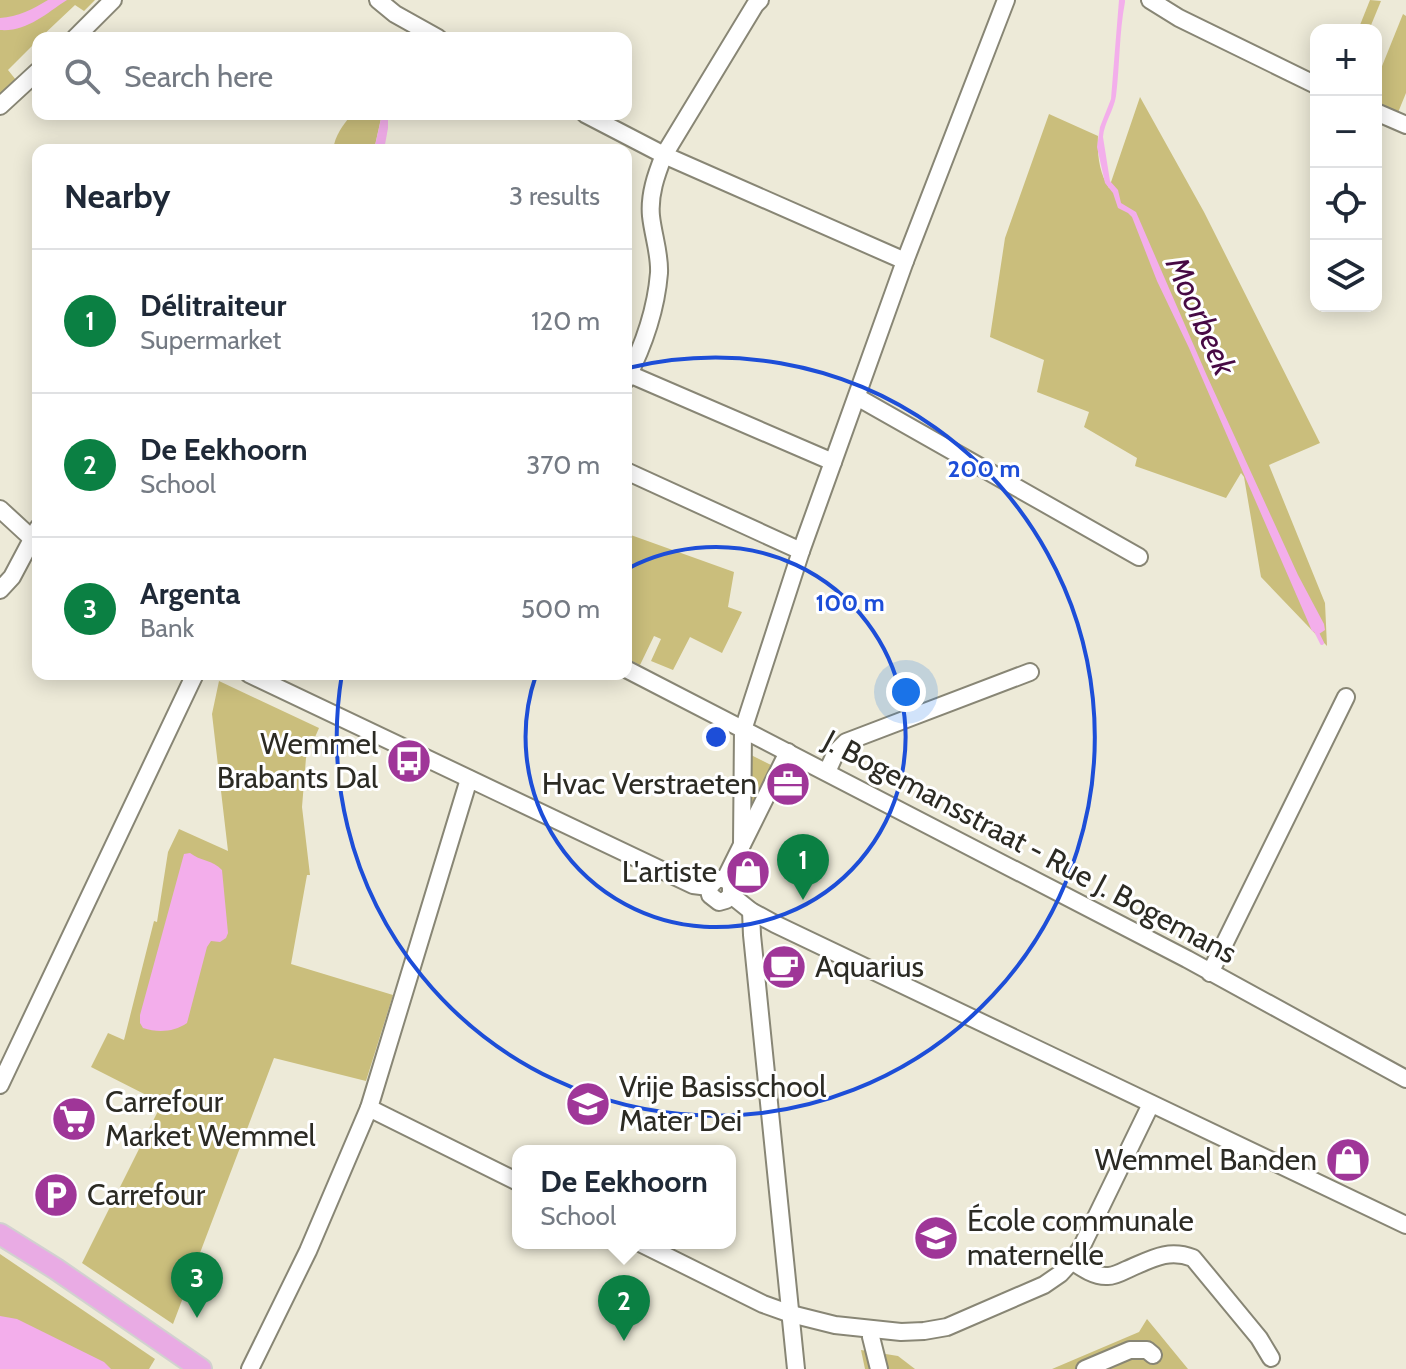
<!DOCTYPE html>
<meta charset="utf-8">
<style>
body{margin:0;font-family:Cabin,sans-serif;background:#f2f2f3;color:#1f2937}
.controls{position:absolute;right:24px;top:24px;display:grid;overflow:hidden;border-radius:16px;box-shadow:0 4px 20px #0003}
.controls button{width:72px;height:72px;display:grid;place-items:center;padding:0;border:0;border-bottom:2px solid #e0e1e3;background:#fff;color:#1f2937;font:40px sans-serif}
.you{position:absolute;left:906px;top:692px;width:28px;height:28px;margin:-20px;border:6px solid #fff;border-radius:50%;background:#1a73e8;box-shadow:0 0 0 12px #1a73e833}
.badge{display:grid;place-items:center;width:52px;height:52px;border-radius:50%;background:#0b8043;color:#fff;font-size:26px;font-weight:700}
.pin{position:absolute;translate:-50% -66px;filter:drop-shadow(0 2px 4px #0008)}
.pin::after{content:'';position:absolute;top:42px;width:28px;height:24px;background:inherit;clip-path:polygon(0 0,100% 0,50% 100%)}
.popup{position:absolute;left:512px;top:1145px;width:224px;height:104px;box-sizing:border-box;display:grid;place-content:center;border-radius:16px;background:#fff;filter:drop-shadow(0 2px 6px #0005);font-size:26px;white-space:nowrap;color:#747a83}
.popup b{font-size:30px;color:#1f2937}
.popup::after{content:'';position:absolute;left:50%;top:100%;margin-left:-16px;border:16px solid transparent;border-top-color:#fff}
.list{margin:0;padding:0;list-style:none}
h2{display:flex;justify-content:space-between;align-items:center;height:104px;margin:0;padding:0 32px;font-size:34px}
h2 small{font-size:26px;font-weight:400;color:#747a83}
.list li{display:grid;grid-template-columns:52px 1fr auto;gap:24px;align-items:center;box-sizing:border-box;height:144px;padding:0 32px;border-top:2px solid #e0e1e3}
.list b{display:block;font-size:30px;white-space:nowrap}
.list p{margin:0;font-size:26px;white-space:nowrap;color:#747a83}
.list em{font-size:26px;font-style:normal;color:#747a83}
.icon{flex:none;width:44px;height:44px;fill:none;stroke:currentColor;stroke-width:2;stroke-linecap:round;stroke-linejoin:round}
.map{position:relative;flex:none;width:1406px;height:1369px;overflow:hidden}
.search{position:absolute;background:#fff;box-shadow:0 4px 20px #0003;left:32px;top:32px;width:600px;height:88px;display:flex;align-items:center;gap:20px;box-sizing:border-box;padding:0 28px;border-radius:16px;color:#747a83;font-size:30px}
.panel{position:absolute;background:#fff;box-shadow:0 4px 20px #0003;left:32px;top:144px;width:600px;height:536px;border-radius:16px}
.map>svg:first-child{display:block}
.green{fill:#cabe7c}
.water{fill:#f3aeeb}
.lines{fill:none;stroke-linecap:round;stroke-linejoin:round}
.stream{stroke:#f3aeeb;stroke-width:4}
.minor-casing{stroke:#888675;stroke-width:20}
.major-casing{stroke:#d1d0cf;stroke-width:24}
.minor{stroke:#fff;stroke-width:16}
.major{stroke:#e9abe4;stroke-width:20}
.ring{fill:none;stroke:#1d4ed8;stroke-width:4}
.labels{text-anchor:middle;stroke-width:6;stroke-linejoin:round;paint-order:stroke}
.poi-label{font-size:30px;fill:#2c2b24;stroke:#fff;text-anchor:start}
.street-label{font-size:30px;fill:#2c2b24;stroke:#fff}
.water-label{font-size:32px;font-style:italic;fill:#470a44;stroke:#fff}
.centre{fill:#1d4ed8;stroke:#fff;stroke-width:4}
.ring-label{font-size:24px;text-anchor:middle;font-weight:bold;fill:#1d4ed8;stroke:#fff;stroke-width:6;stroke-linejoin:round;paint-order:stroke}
</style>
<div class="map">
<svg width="1406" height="1369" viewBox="0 0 1406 1369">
<rect width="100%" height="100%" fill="#edead8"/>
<g class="green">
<path d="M 0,0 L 95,0 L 84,11 L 75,5 L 40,38 L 38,38 L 38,40 L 8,70 L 16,80 L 0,99 Z"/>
<path d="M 1370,0 L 1381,1 L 1369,30 L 1358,30 Z"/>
<path d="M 1403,14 L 1406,16 L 1406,93 L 1397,115 L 1376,106 L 1376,81 Z"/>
<path d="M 1140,97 L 1204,212 L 1320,443 L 1269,465 L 1325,603 L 1327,646 L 1261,577 L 1244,477 L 1241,473 L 1226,498 L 1135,466 L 1137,458 L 1084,427 L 1089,412 L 1037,392 L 1044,360 L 990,337 L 1005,238 L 1049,114 L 1098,136 C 1097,153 1099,173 1109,188 Z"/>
<path d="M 352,114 L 382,114 L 374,150 L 333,150 C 335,135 343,125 352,114 Z"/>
<path d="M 628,534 L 734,572 L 728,607 L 742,612 L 722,653 L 690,637 L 673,670 L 651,661 L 661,639 L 654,636 L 640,665 L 626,658 L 626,538 Z"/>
<path d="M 219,681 L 319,728 L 306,758 L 302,807 L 310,875 L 307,875 L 291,964 L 393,995 L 366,1081 L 274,1058 L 173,1324 L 82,1263 L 162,1103 L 91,1067 L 108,1033 L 124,1040 L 154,921 L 157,922 L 168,852 L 179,829 L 228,851 L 212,714 Z"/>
<path d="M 751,755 L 771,765 L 751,808 L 748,808 Z"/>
<path d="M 0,1254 L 155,1359 L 149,1369 L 0,1369 Z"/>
<path d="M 1147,1319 L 1188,1369 L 1052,1369 L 1139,1332 Z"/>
<path d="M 861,1350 L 898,1356 L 915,1369 L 865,1369 Z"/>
</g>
<g class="water">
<path d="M 48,0 L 67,0 C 45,14 27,32 0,30 L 0,18 C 18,17 33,9 48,0 Z"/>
<path d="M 1119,0 L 1125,0 L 1125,2 C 1119,33 1120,65 1116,96 C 1114,110 1104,123 1103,137 L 1110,181 L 1118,190 L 1121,203 L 1136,212 L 1207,376 L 1298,575 L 1324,624 L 1325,630 L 1319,634 L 1312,631 L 1309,624 L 1189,348 L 1157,281 L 1132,217 L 1128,213 L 1118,208 L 1113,193 L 1105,183 L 1097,147 L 1100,127 L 1111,99 Z"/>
<path d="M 382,114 L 388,114 L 388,128 L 384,150 L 374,150 Z"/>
<path d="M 190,853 C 200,861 213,860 222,870 L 228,933 L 226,938 L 220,942 L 211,941 L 207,947 L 187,1023 C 174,1032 158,1033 143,1028 L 140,1023 L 140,1015 L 184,854 Z"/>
<path d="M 0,1316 L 17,1319 L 104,1362 L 111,1369 L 0,1369 Z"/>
</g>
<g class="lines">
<path class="stream" d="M 1316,631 L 1322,643"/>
<g class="minor-casing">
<g id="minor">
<path d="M 378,0 L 395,14 L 438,38"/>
<path d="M 1150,0 L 1179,18 L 1316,85"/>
<path d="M 75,38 L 113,0"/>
<path d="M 0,106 L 38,71"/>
<path d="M 1376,112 L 1406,125"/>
<path d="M 585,114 L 664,155 L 905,261"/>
<path d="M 629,374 L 833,462"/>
<path d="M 626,380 C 643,347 656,310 659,273 C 660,254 653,235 651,216 C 649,195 656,175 664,155 L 755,5 L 760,0"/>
<path d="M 857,397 L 1139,557"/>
<path d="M 626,471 L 801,551"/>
<path d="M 0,509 L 38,544"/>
<path d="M 0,590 L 12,577 L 38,528"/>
<path d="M 626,669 L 1187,959 L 1406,1079"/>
<path d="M 249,674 L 693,885 L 709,887"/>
<path d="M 827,772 L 836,752 L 846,742 L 1030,672"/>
<path d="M 742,844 L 743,730 L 801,551 L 833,462 L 905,261 L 1006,0"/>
<path d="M 725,879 L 788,752"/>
<path d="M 709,887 L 717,879 L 725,879 L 731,884 L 731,895 L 751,911 L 775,924 L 1406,1225"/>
<path d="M 709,887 L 710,895 L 719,902 L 726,900 L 731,895"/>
<path d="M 751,911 L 752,935 L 796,1369"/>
<path d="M 1210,973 L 1346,697"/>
<path d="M 0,1085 L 195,674"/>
<path d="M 369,1108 L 518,1182"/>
<path d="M 640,1243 L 763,1304 L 791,1314 L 835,1325 L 901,1332 L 924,1331 L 947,1327 L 1044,1285 L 1060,1274 L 1072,1261 L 1081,1248 L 1151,1104"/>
<path d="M 1072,1261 C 1082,1268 1095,1277 1108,1276 C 1114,1276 1120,1273 1126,1270 C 1150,1260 1167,1248 1193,1258 L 1259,1338 L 1271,1358"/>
<path d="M 871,1337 L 879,1369"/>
<path d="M 250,1369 L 308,1251 L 369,1108 L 469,779"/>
<path d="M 1085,1369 L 1130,1350 L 1147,1350 L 1153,1355"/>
</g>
</g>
<g class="major-casing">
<path id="major" d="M 0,1234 L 56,1269 L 201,1369"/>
</g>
<use href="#minor" class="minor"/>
<use href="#major" class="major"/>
</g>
<g class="ring">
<path d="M627 569A190 190 0 1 1 536 675"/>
<path d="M628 368A379 379 0 1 1 342 674"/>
</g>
<defs>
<g id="bus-disc" transform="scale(2.3)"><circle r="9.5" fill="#9f3698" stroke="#fff"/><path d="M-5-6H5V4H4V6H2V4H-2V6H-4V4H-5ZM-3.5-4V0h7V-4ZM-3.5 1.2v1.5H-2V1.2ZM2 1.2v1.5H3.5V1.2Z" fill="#fff"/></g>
<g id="office-disc" transform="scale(2.3)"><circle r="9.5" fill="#9f3698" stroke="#fff"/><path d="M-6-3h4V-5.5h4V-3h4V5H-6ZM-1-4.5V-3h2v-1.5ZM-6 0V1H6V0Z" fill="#fff"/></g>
<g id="shop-disc" transform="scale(2.3)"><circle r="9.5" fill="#9f3698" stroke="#fff"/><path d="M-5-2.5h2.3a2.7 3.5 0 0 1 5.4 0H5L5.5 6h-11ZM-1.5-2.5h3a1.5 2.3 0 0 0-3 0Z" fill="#fff"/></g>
<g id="cafe-disc" transform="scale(2.3)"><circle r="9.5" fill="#9f3698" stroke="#fff"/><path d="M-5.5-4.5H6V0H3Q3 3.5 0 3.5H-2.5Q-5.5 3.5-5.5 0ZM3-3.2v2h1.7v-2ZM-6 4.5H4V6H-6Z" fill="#fff"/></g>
<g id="school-disc" transform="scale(2.3)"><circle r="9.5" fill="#9f3698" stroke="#fff"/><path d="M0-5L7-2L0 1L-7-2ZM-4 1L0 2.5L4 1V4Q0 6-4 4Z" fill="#fff"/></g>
<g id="supermarket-disc" transform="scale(2.3)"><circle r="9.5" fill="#9f3698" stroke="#fff"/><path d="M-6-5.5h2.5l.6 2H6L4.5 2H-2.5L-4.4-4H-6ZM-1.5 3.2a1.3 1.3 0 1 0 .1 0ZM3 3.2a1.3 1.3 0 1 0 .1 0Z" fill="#fff"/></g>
<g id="parking-disc" transform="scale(2.3)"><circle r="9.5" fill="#9f3698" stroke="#fff"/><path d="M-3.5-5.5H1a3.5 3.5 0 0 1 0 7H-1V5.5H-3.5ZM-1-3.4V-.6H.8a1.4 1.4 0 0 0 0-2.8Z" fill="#fff"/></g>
</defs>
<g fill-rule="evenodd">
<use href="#bus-disc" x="409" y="761"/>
<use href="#office-disc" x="788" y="784"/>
<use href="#shop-disc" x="748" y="872"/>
<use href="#cafe-disc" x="784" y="967"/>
<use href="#school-disc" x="588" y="1104"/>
<use href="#supermarket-disc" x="74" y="1119"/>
<use href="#shop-disc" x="1348" y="1160"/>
<use href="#parking-disc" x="56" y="1195"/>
<use href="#school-disc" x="936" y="1238"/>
</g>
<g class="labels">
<g class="poi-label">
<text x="378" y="754" text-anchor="end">Wemmel<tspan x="378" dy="34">Brabants Dal</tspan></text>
<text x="757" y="794" text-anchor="end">Hvac Verstraeten</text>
<text x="717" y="882" text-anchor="end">L'artiste</text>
<text x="815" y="977">Aquarius</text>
<text x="619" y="1097">Vrije Basisschool<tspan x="619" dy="34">Mater Dei</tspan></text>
<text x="105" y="1112">Carrefour<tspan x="105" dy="34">Market Wemmel</tspan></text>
<text x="1317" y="1170" text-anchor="end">Wemmel Banden</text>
<text x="87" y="1205">Carrefour</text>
<text x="967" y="1231">École communale<tspan x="967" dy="34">maternelle</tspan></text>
</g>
<g class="street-label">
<text transform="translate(1030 847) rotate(28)" y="10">J. Bogemansstraat - Rue J. Bogemans</text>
</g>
<g class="water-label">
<text transform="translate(1201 316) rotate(66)" y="11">Moorbeek</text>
</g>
</g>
<circle cx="716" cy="737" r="12" class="centre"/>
<g class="ring-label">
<text x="984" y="477">200 m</text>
<text x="850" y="611">100 m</text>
</g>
</svg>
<div class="controls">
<button>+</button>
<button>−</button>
<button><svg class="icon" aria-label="locate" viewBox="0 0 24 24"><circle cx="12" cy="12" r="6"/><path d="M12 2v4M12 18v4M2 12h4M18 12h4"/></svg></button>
<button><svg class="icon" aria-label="layers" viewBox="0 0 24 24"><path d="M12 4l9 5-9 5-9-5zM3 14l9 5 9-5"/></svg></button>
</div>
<div class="you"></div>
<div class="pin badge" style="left:803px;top:900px">1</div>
<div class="pin badge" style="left:624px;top:1341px">2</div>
<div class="popup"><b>De Eekhoorn</b>School</div>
<div class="pin badge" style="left:197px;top:1318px">3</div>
<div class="search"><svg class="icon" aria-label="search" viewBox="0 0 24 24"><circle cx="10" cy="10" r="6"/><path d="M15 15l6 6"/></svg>Search here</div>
<section class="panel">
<h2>Nearby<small>3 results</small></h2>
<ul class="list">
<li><span class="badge">1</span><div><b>Délitraiteur</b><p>Supermarket</p></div><em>120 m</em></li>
<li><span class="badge">2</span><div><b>De Eekhoorn</b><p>School</p></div><em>370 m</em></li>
<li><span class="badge">3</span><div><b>Argenta</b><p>Bank</p></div><em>500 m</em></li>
</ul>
</section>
</div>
